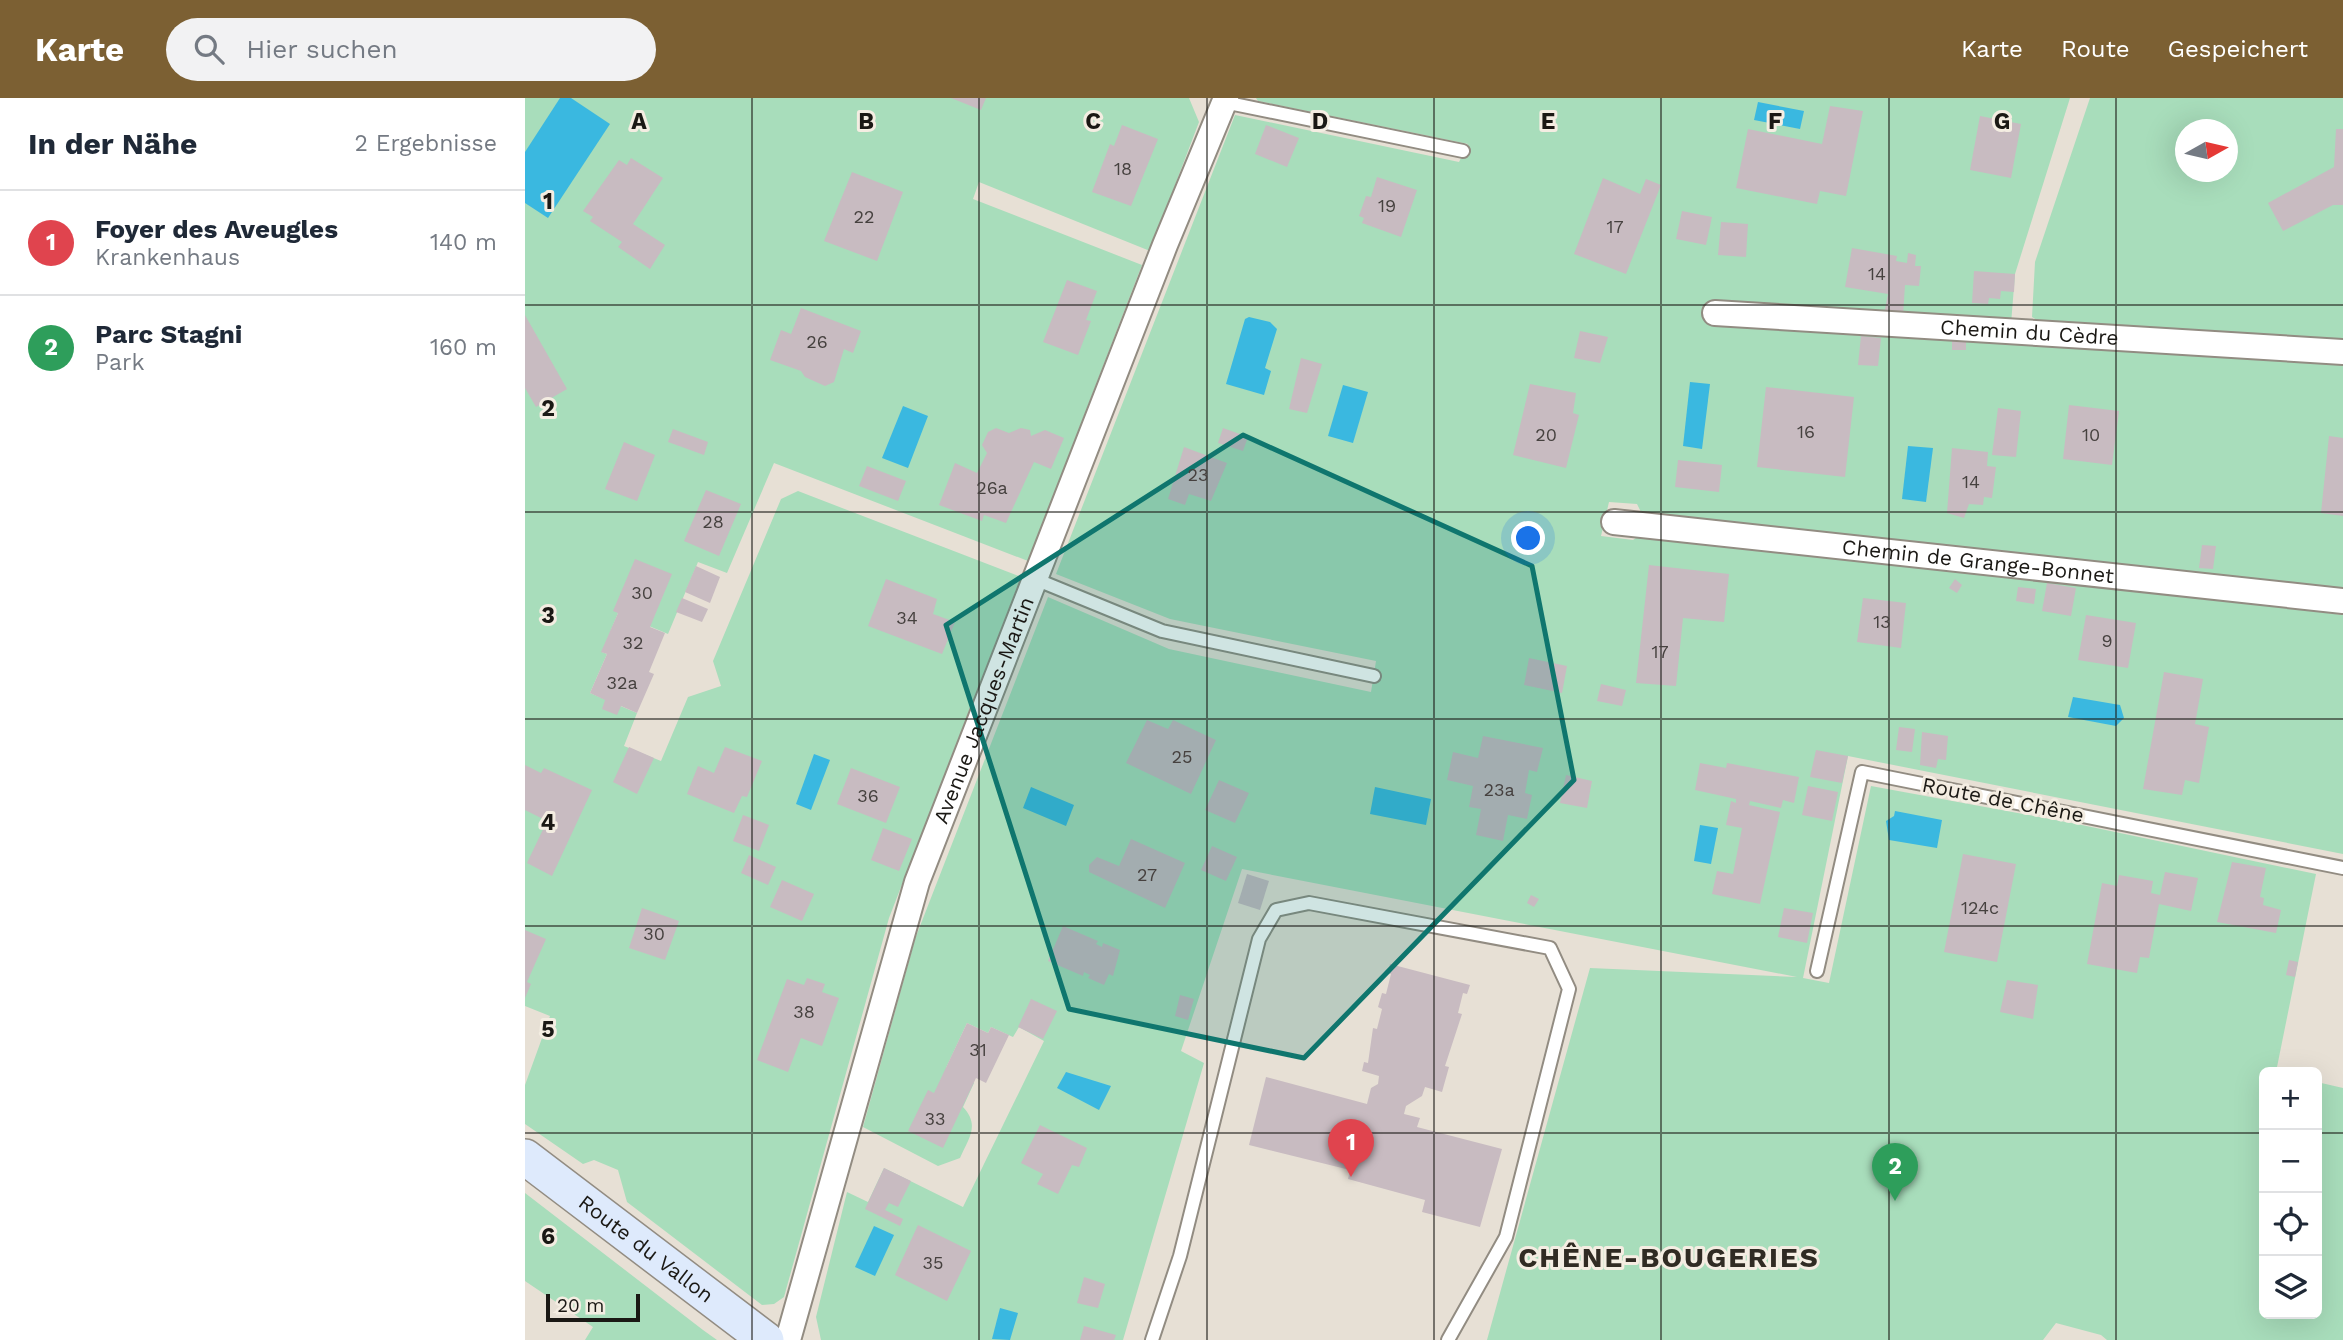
<!DOCTYPE html>
<html lang="de">
<meta charset="utf-8">
<style>
body{margin:0;font-family:"Work Sans",sans-serif;background:#f2f2f3;color:#1f2937}
.controls{position:absolute;right:21px;bottom:21px;display:grid;overflow:hidden;border-radius:10px;box-shadow:0 7px 28px #0002}
.controls button{width:63px;height:63px;display:grid;place-items:center;padding:0;border:0;border-bottom:2px solid #e0e1e3;background:#fff;color:#1f2937;font:35px sans-serif}
.compass{position:absolute;left:1650px;top:21px;width:63px;height:63px;border-radius:50%;background:#fff;box-shadow:0 7px 28px #0002;rotate:82deg}
.scale{position:absolute;left:21px;bottom:18px;width:94px;box-sizing:border-box;padding-left:7px;border:4px solid #1a1814;border-top:0;font-size:19px;line-height:24px;white-space:nowrap;color:#1a1814;-webkit-text-stroke:5px #f4ede2;paint-order:stroke}
.you{position:absolute;left:1004px;top:441px;width:24px;height:24px;margin:-18px;border:5px solid #fff;border-radius:50%;background:#1a73e8;box-shadow:0 0 0 10px #1a73e833}
.badge{display:grid;place-items:center;width:46px;height:46px;border-radius:50%;background:#7c6033;color:#fff;font-size:23px;font-weight:700}
.pin{position:absolute;translate:-50% -58px;filter:drop-shadow(0 2px 4px #0008)}
.pin::after{content:'';position:absolute;top:37px;width:24px;height:21px;background:inherit;clip-path:polygon(0 0,100% 0,50% 100%)}
.list{margin:0;padding:0;list-style:none}
h2{display:flex;justify-content:space-between;align-items:center;height:91px;margin:0;padding:0 28px;font-size:30px}
h2 small{font-size:23px;font-weight:400;color:#747a83}
.list li{display:grid;grid-template-columns:46px 1fr auto;gap:21px;align-items:center;box-sizing:border-box;height:105px;padding:0 28px;border-top:2px solid #e0e1e3}
.list b{display:block;font-size:26px;white-space:nowrap}
.list p{margin:0;font-size:23px;white-space:nowrap;color:#747a83}
.list em{font-size:23px;font-style:normal;color:#747a83}
.icon{flex:none;width:38px;height:38px;fill:none;stroke:currentColor;stroke-width:2;stroke-linecap:round;stroke-linejoin:round}
.map{position:relative;flex:none;width:1818px;height:1242px;overflow:hidden}
header{display:flex;align-items:center;gap:42px;box-sizing:border-box;height:98px;padding:0 35px;background:#7c6033;color:#fff}
header strong{font-size:33px}
nav{display:flex;gap:38px;margin-inline-start:auto;font-size:24px}
.search{width:490px;height:63px;background:#f2f2f3;display:flex;align-items:center;gap:18px;box-sizing:border-box;padding:0 24px;border-radius:38px;color:#747a83;font-size:26px}
main{display:flex}
aside{flex:1;background:#fff}
.map>svg:first-child{display:block}
.green{fill:#a8ddbb;fill-rule:evenodd}
.water{fill:#3ab8e0}
.building{fill:#c8bbc1}
.lines{fill:none;stroke-linecap:round;stroke-linejoin:round}
.lane-casing{stroke:#928c82;stroke-width:16}
.street-casing{stroke:#928c82;stroke-width:28}
.secondary-casing{stroke:#928c82;stroke-width:38}
.lane{stroke:#fff;stroke-width:12}
.street{stroke:#fff;stroke-width:24}
.secondary{stroke:#deeafc;stroke-width:35}
.marked{fill:#0f766e;fill-opacity:0.2;stroke:#0f766e;stroke-width:5;stroke-linejoin:round}
.grid{fill:none;stroke:#1a1814;stroke-width:2;stroke-opacity:0.55}
.labels{text-anchor:middle;stroke-width:6;stroke-linejoin:round;paint-order:stroke}
.number-label{font-size:18px;fill:#46413f}
.street-label{font-size:21px;fill:#1a1814;stroke:#f4ede2}
.district-label{font-size:28px;font-weight:bold;letter-spacing:2px;fill:#302b23;stroke:#f4ede2}
.grid-label{font-size:23px;text-anchor:middle;font-weight:bold;fill:#1a1814;stroke:#f4ede2;stroke-width:6;stroke-linejoin:round;paint-order:stroke}
</style>
<header>
<strong>Karte</strong>
<div class="search"><svg class="icon" aria-label="search" viewBox="0 0 24 24"><circle cx="10" cy="10" r="6"/><path d="M15 15l6 6"/></svg>Hier suchen</div>
<nav><a>Karte</a><a>Route</a><a>Gespeichert</a></nav>
</header>
<main>
<aside>
<h2>In der Nähe<small>2 Ergebnisse</small></h2>
<ul class="list">
<li><span class="badge" style="background:#e0444e">1</span><div><b>Foyer des Aveugles</b><p>Krankenhaus</p></div><em>140 m</em></li>
<li><span class="badge" style="background:#2e9e5b">2</span><div><b>Parc Stagni</b><p>Park</p></div><em>160 m</em></li>
</ul>
</aside>
<div class="map">
<svg width="1818" height="1242" viewBox="0 0 1818 1242">
<rect width="100%" height="100%" fill="#e7e0d5"/>
<g class="green">
<path d="M 0,0 L 664,0 L 674,24 L 625,153 L 454,84 L 448,101 L 617,167 L 503,463 L 249,365 L 202,475 L 173,464 L 143,536 L 93,515 L 77,554 L 82,556 L 65,595 L 112,615 L 99,648 L 136,663 L 163,599 L 196,588 L 188,563 L 256,401 L 273,393 L 496,479 L 364,820 L 259,1199 L 249,1206 L 237,1207 L 102,1104 L 93,1072 L 69,1062 L 58,1066 L 0,1026 L 0,987 L 25,918 L 0,908 Z"/>
<path d="M 731,0 L 1545,0 L 1490,176 L 1486,226 L 1818,262 L 1818,491 L 1116,414 L 1112,406 L 1084,404 L 1076,438 L 1108,442 L 1114,438 L 1635,494 L 1818,517 L 1818,756 L 1323,658 L 1278,880 L 1304,885 L 1346,688 L 1552,726 L 1791,776 L 1751,974 L 1739,974 L 1739,1216 L 1792,1216 L 1792,984 L 1818,990 L 1818,1242 L 1582,1242 L 1576,1237 L 1531,1225 L 1518,1242 L 962,1242 L 1065,870 L 1272,879 L 717,771 L 656,953 L 679,965 L 598,1242 L 296,1242 L 291,1219 L 322,1094 L 343,1104 L 359,1070 L 438,1109 L 519,943 L 494,929 L 488,939 L 466,929 L 463,935 L 442,925 L 421,970 L 449,985 L 438,1009 C 455,1027 444,1040 435,1060 L 413,1068 L 338,1029 L 390,841 L 523,499 L 644,551 L 846,594 L 851,563 L 645,521 L 531,476 L 710,17 L 934,64 L 943,46 L 733,3 Z"/>
<path d="M 1565,0 L 1818,0 L 1818,247 L 1524,229 L 1507,219 L 1510,164 ZM 1660,32 L 1702,32 L 1702,74 L 1660,74 Z"/>
<path d="M 0,1095 L 178,1232 L 192,1242 L 60,1242 L 68,1229 L 0,1183 Z"/>
</g>
<g class="water">
<path d="M 35,0 L 46,0 L 85,26 L 23,120 L 0,105 L 0,54 Z"/>
<path d="M 1233,4 L 1279,13 L 1275,31 L 1229,22 Z"/>
<path d="M 724,219 L 745,224 L 752,231 L 740,270 L 746,273 L 739,297 L 701,286 L 720,221 Z"/>
<path d="M 1165,284 L 1185,286 L 1177,351 L 1158,348 Z"/>
<path d="M 818,287 L 843,294 L 828,345 L 803,338 Z"/>
<path d="M 378,308 L 403,318 L 383,370 L 357,360 Z"/>
<path d="M 1383,348 L 1408,350 L 1401,404 L 1377,401 Z"/>
<path d="M 1548,599 L 1595,607 L 1599,620 L 1591,628 L 1543,619 Z"/>
<path d="M 289,656 L 305,662 L 286,712 L 271,706 Z"/>
<path d="M 506,689 L 549,707 L 541,728 L 498,710 Z"/>
<path d="M 850,689 L 906,701 L 901,727 L 845,716 Z"/>
<path d="M 1370,713 L 1417,722 L 1412,750 L 1364,742 L 1361,723 L 1369,718 Z"/>
<path d="M 1175,727 L 1193,730 L 1186,766 L 1169,763 Z"/>
<path d="M 541,974 L 586,988 L 574,1012 L 532,990 Z"/>
<path d="M 349,1128 L 369,1137 L 350,1178 L 330,1169 Z"/>
<path d="M 475,1210 L 493,1215 L 485,1242 L 467,1241 Z"/>
</g>
<g class="building">
<path d="M 426,0 L 461,0 L 456,12 Z"/>
<path d="M 1305,8 L 1338,13 L 1321,98 L 1295,93 L 1292,106 L 1211,90 L 1223,31 L 1297,46 Z"/>
<path d="M 1455,18 L 1496,26 L 1486,80 L 1445,72 Z"/>
<path d="M 597,27 L 633,41 L 606,108 L 567,94 L 585,46 L 589,48 Z"/>
<path d="M 741,27 L 774,40 L 762,69 L 730,56 Z"/>
<path d="M 1811,31 L 1818,31 L 1818,107 L 1808,107 L 1758,133 L 1743,105 L 1809,69 Z"/>
<path d="M 106,60 L 138,80 L 108,126 L 140,147 L 125,171 L 93,149 L 97,144 L 65,123 L 68,119 L 58,113 L 94,62 L 102,67 Z"/>
<path d="M 327,74 L 378,94 L 352,163 L 299,143 Z"/>
<path d="M 852,79 L 892,92 L 876,139 L 837,125 L 839,120 L 834,118 L 841,98 L 846,99 Z"/>
<path d="M 1078,80 L 1115,96 L 1121,81 L 1136,87 L 1101,176 L 1049,156 Z"/>
<path d="M 1157,113 L 1187,119 L 1181,147 L 1151,141 Z"/>
<path d="M 1196,124 L 1223,126 L 1221,159 L 1193,157 Z"/>
<path d="M 1327,150 L 1372,158 L 1371,163 L 1382,165 L 1383,155 L 1391,157 L 1390,168 L 1396,168 L 1394,188 L 1380,187 L 1378,217 L 1359,216 L 1363,196 L 1320,189 Z"/>
<path d="M 1449,173 L 1490,176 L 1489,194 L 1476,193 L 1475,201 L 1464,200 L 1463,206 L 1447,205 Z"/>
<path d="M 542,182 L 572,193 L 561,222 L 566,223 L 553,257 L 518,244 Z"/>
<path d="M 276,210 L 336,233 L 328,255 L 319,251 L 309,284 L 300,288 L 280,279 L 276,273 L 245,262 L 256,232 L 266,236 Z"/>
<path d="M 0,217 L 42,291 L 11,309 L 0,290 Z"/>
<path d="M 1055,233 L 1083,239 L 1075,265 L 1049,260 Z"/>
<path d="M 1336,238 L 1356,240 L 1353,268 L 1333,267 Z"/>
<path d="M 1427,241 L 1441,243 L 1441,252 L 1427,252 Z"/>
<path d="M 776,260 L 797,266 L 782,315 L 764,311 Z"/>
<path d="M 1005,286 L 1051,295 L 1048,315 L 1054,317 L 1041,370 L 988,357 Z"/>
<path d="M 1241,289 L 1329,299 L 1320,379 L 1232,369 Z"/>
<path d="M 1544,307 L 1594,313 L 1587,367 L 1538,361 Z"/>
<path d="M 1473,310 L 1496,313 L 1491,359 L 1467,357 Z"/>
<path d="M 471,330 L 484,335 L 496,330 L 505,332 L 506,338 L 520,332 L 539,340 L 526,371 L 509,364 L 481,425 L 459,417 L 457,423 L 414,407 L 430,365 L 452,375 L 462,355 L 457,347 L 463,334 Z"/>
<path d="M 698,330 L 723,339 L 718,353 L 693,345 Z"/>
<path d="M 148,331 L 183,344 L 179,357 L 143,344 Z"/>
<path d="M 1804,338 L 1818,340 L 1818,418 L 1796,415 Z"/>
<path d="M 99,344 L 130,357 L 112,403 L 80,391 Z"/>
<path d="M 659,349 L 702,365 L 686,403 L 664,396 L 660,407 L 643,401 Z"/>
<path d="M 1427,350 L 1463,354 L 1462,368 L 1471,369 L 1467,400 L 1459,399 L 1458,407 L 1444,406 L 1439,420 L 1422,415 Z"/>
<path d="M 1153,362 L 1197,367 L 1194,394 L 1150,389 Z"/>
<path d="M 342,368 L 381,383 L 373,403 L 334,388 Z"/>
<path d="M 181,392 L 216,406 L 194,458 L 159,443 Z"/>
<path d="M 1677,447 L 1691,448 L 1688,471 L 1674,470 Z"/>
<path d="M 110,461 L 147,476 L 125,529 L 140,535 L 124,574 L 129,576 L 112,615 L 96,608 L 92,617 L 77,611 L 80,602 L 65,595 L 82,556 L 76,554 L 93,515 L 88,513 Z"/>
<path d="M 1124,467 L 1204,476 L 1199,524 L 1158,520 L 1151,588 L 1111,585 Z"/>
<path d="M 171,468 L 195,479 L 185,505 L 160,494 Z"/>
<path d="M 361,481 L 412,501 L 408,516 L 430,524 L 417,556 L 343,528 Z"/>
<path d="M 1430,481 L 1437,487 L 1432,495 L 1424,490 Z"/>
<path d="M 1522,485 L 1551,490 L 1546,518 L 1517,513 Z"/>
<path d="M 1493,489 L 1511,491 L 1509,506 L 1491,503 Z"/>
<path d="M 157,500 L 183,511 L 177,524 L 151,514 Z"/>
<path d="M 1338,500 L 1381,505 L 1376,550 L 1332,544 Z"/>
<path d="M 1561,517 L 1611,525 L 1603,570 L 1553,562 Z"/>
<path d="M 1004,560 L 1042,568 L 1037,595 L 999,587 Z"/>
<path d="M 1639,574 L 1678,581 L 1670,626 L 1684,629 L 1674,685 L 1660,682 L 1657,697 L 1618,691 Z"/>
<path d="M 1076,586 L 1101,592 L 1097,608 L 1072,603 Z"/>
<path d="M 622,622 L 643,631 L 648,622 L 691,642 L 666,696 L 601,665 Z"/>
<path d="M 1374,629 L 1390,631 L 1387,654 L 1371,652 Z"/>
<path d="M 1397,634 L 1423,638 L 1421,662 L 1413,661 L 1411,670 L 1395,667 Z"/>
<path d="M 958,638 L 1018,650 L 1012,674 L 1004,672 L 1000,695 L 1007,697 L 1002,721 L 983,717 L 978,743 L 951,737 L 956,711 L 944,709 L 948,688 L 922,682 L 928,654 L 953,660 Z"/>
<path d="M 104,649 L 129,660 L 112,696 L 88,684 Z"/>
<path d="M 200,649 L 237,663 L 222,699 L 217,698 L 209,715 L 162,696 L 173,668 L 189,675 Z"/>
<path d="M 1291,652 L 1323,658 L 1317,685 L 1285,679 Z"/>
<path d="M 1175,665 L 1201,670 L 1202,665 L 1274,679 L 1269,705 L 1258,702 L 1256,710 L 1225,703 L 1224,707 L 1255,714 L 1235,806 L 1187,796 L 1192,773 L 1208,776 L 1217,730 L 1201,727 L 1206,703 L 1211,705 L 1211,701 L 1170,692 Z"/>
<path d="M 0,667 L 16,675 L 19,670 L 67,692 L 27,778 L 2,765 L 22,723 L 0,712 Z"/>
<path d="M 326,670 L 375,689 L 361,725 L 312,706 Z"/>
<path d="M 1041,677 L 1067,683 L 1062,710 L 1035,705 Z"/>
<path d="M 694,682 L 724,695 L 710,725 L 680,712 Z"/>
<path d="M 1283,688 L 1313,694 L 1307,723 L 1277,717 Z"/>
<path d="M 218,717 L 244,727 L 234,753 L 208,743 Z"/>
<path d="M 358,730 L 387,741 L 374,773 L 346,762 Z"/>
<path d="M 606,741 L 660,765 L 640,810 L 564,774 L 564,767 L 572,759 L 594,768 Z"/>
<path d="M 687,748 L 712,759 L 701,783 L 676,772 Z"/>
<path d="M 1438,756 L 1491,766 L 1472,864 L 1419,854 Z"/>
<path d="M 224,757 L 251,769 L 243,787 L 216,775 Z"/>
<path d="M 1707,764 L 1741,770 L 1735,799 L 1739,800 L 1738,807 L 1756,812 L 1751,835 L 1692,824 Z"/>
<path d="M 1640,774 L 1673,780 L 1666,813 L 1634,806 L 1624,860 L 1615,859 L 1612,875 L 1562,866 L 1577,785 L 1592,788 L 1594,777 L 1628,783 L 1626,795 L 1635,797 Z"/>
<path d="M 722,776 L 744,783 L 735,812 L 713,805 Z"/>
<path d="M 257,782 L 289,796 L 277,823 L 245,809 Z"/>
<path d="M 1006,797 L 1014,801 L 1009,809 L 1002,805 Z"/>
<path d="M 117,810 L 154,823 L 140,862 L 104,850 Z"/>
<path d="M 1259,810 L 1288,815 L 1282,845 L 1253,839 Z"/>
<path d="M 538,828 L 573,843 L 571,846 L 577,849 L 578,845 L 595,852 L 588,878 L 584,876 L 579,887 L 563,880 L 565,877 L 559,874 L 558,878 L 523,863 Z"/>
<path d="M 0,832 L 21,841 L 2,884 L 6,886 L 0,900 Z"/>
<path d="M 1764,862 L 1773,864 L 1770,879 L 1761,877 Z"/>
<path d="M 865,866 L 945,887 L 942,896 L 938,895 L 933,915 L 937,916 L 920,968 L 924,969 L 917,994 L 900,989 L 897,998 L 881,1008 L 879,1016 L 895,1020 L 892,1029 L 977,1051 L 955,1129 L 897,1114 L 900,1102 L 823,1081 L 825,1072 L 724,1047 L 741,979 L 842,1006 L 846,990 L 853,986 L 854,978 L 837,973 L 839,964 L 843,965 L 848,930 L 852,931 L 857,911 L 853,909 L 857,895 L 861,896 L 866,876 L 863,875 Z"/>
<path d="M 282,880 L 300,886 L 297,894 L 314,900 L 297,948 L 276,940 L 263,974 L 232,962 L 262,881 L 279,887 Z"/>
<path d="M 1482,882 L 1513,887 L 1508,921 L 1475,914 Z"/>
<path d="M 655,897 L 669,901 L 663,922 L 650,918 Z"/>
<path d="M 506,901 L 532,913 L 518,941 L 493,929 Z"/>
<path d="M 442,925 L 463,935 L 466,929 L 484,937 L 461,985 L 451,980 L 418,1050 L 383,1033 L 403,992 L 409,995 Z"/>
<path d="M 515,1027 L 562,1050 L 554,1069 L 547,1067 L 533,1096 L 512,1086 L 518,1076 L 496,1065 Z"/>
<path d="M 359,1070 L 386,1083 L 373,1109 L 364,1105 L 360,1112 L 378,1121 L 375,1128 L 340,1111 Z"/>
<path d="M 393,1127 L 446,1153 L 422,1203 L 370,1177 Z"/>
<path d="M 559,1179 L 580,1186 L 573,1210 L 552,1205 Z"/>
<path d="M 559,1228 L 591,1237 L 589,1242 L 555,1242 Z"/>
</g>
<g class="lines">
<g class="lane-casing">
<g id="lane">
<path d="M 699,4 L 938,53"/>
<path d="M 510,481 L 637,533 L 849,578"/>
<path d="M 1292,873 L 1337,674 L 1818,770"/>
<path d="M 627,1242 L 655,1158 L 734,841 L 751,812 L 784,805 L 1025,850 L 1044,891 L 981,1139 L 923,1242"/>
</g>
</g>
<g class="street-casing">
<g id="street">
<path id="s1" d="M 1190,215 L 1818,254"/>
<path id="s2" d="M 1089,424 L 1818,503"/>
<path id="s3" d="M 263,1242 L 392,784 L 640,147 L 701,0"/>
</g>
</g>
<g class="secondary-casing">
<g id="secondary">
<path id="s4" d="M 0,1059 L 241,1242"/>
</g>
</g>
<use href="#lane" class="lane"/>
<use href="#street" class="street"/>
<use href="#secondary" class="secondary"/>
</g>
<path class="marked" d="M 718,337 L 1007,468 L 1049,682 L 779,960 L 544,911 L 421,527 Z"/>
<path class="grid" d="M 227,0 L 227,1242M 454,0 L 454,1242M 682,0 L 682,1242M 909,0 L 909,1242M 1136,0 L 1136,1242M 1364,0 L 1364,1242M 1591,0 L 1591,1242M 0,207 L 1818,207M 0,414 L 1818,414M 0,621 L 1818,621M 0,828 L 1818,828M 0,1035 L 1739,1035M 1792,1035 L 1818,1035"/>
<g class="labels">
<g class="number-label">
<text x="598" y="77">18</text>
<text x="862" y="114">19</text>
<text x="339" y="125">22</text>
<text x="1090" y="135">17</text>
<text x="1352" y="182">14</text>
<text x="292" y="250">26</text>
<text x="1281" y="340">16</text>
<text x="1021" y="343">20</text>
<text x="1566" y="343">10</text>
<text x="673" y="383">23</text>
<text x="1446" y="390">14</text>
<text x="467" y="396">26a</text>
<text x="188" y="430">28</text>
<text x="117" y="501">30</text>
<text x="382" y="526">34</text>
<text x="1357" y="530">13</text>
<text x="1582" y="549">9</text>
<text x="108" y="551">32</text>
<text x="1135" y="560">17</text>
<text x="97" y="591">32a</text>
<text x="657" y="665">25</text>
<text x="974" y="698">23a</text>
<text x="343" y="704">36</text>
<text x="622" y="783">27</text>
<text x="1455" y="816">124c</text>
<text x="129" y="842">30</text>
<text x="279" y="920">38</text>
<text x="453" y="958">31</text>
<text x="410" y="1027">33</text>
<text x="408" y="1171">35</text>
</g>
<g class="street-label">
<text dy="7" stroke="none"><textPath href="#s1" startOffset="315">Chemin du Cèdre</textPath></text>
<text dy="7" stroke="none"><textPath href="#s2" startOffset="366">Chemin de Grange-Bonnet</textPath></text>
<text dy="7" stroke="none"><textPath href="#s3" startOffset="660">Avenue Jacques-Martin</textPath></text>
<text transform="translate(1478 702) rotate(11)" y="7">Route de Chêne</text>
<text dy="7" stroke="none"><textPath href="#s4" startOffset="152">Route du Vallon</textPath></text>
</g>
<g class="district-label">
<text x="1144" y="1169">CHÊNE-BOUGERIES</text>
</g>
</g>
<g class="grid-label">
<text x="114" y="31">A</text>
<text x="341" y="31">B</text>
<text x="568" y="31">C</text>
<text x="795" y="31">D</text>
<text x="1023" y="31">E</text>
<text x="1250" y="31">F</text>
<text x="1477" y="31">G</text>
<text x="23" y="111">1</text>
<text x="23" y="318">2</text>
<text x="23" y="525">3</text>
<text x="23" y="732">4</text>
<text x="23" y="939">5</text>
<text x="23" y="1146">6</text>
</g>
</svg>
<div class="controls">
<button>+</button>
<button>−</button>
<button><svg class="icon" aria-label="locate" viewBox="0 0 24 24"><circle cx="12" cy="12" r="6"/><path d="M12 2v4M12 18v4M2 12h4M18 12h4"/></svg></button>
<button><svg class="icon" aria-label="layers" viewBox="0 0 24 24"><path d="M12 4l9 5-9 5-9-5zM3 14l9 5 9-5"/></svg></button>
</div>
<svg class="compass" viewBox="-18 -18 36 36"><path d="M0-13l5 13h-10z" fill="#e53935"/><path d="M0 13l5-13h-10z" fill="#747a83"/></svg>
<div class="scale">20 m</div>
<div class="you"></div>
<div class="pin badge" style="left:826px;top:1079px;background:#e0444e">1</div>
<div class="pin badge" style="left:1370px;top:1103px;background:#2e9e5b">2</div>
</div>
</main>
